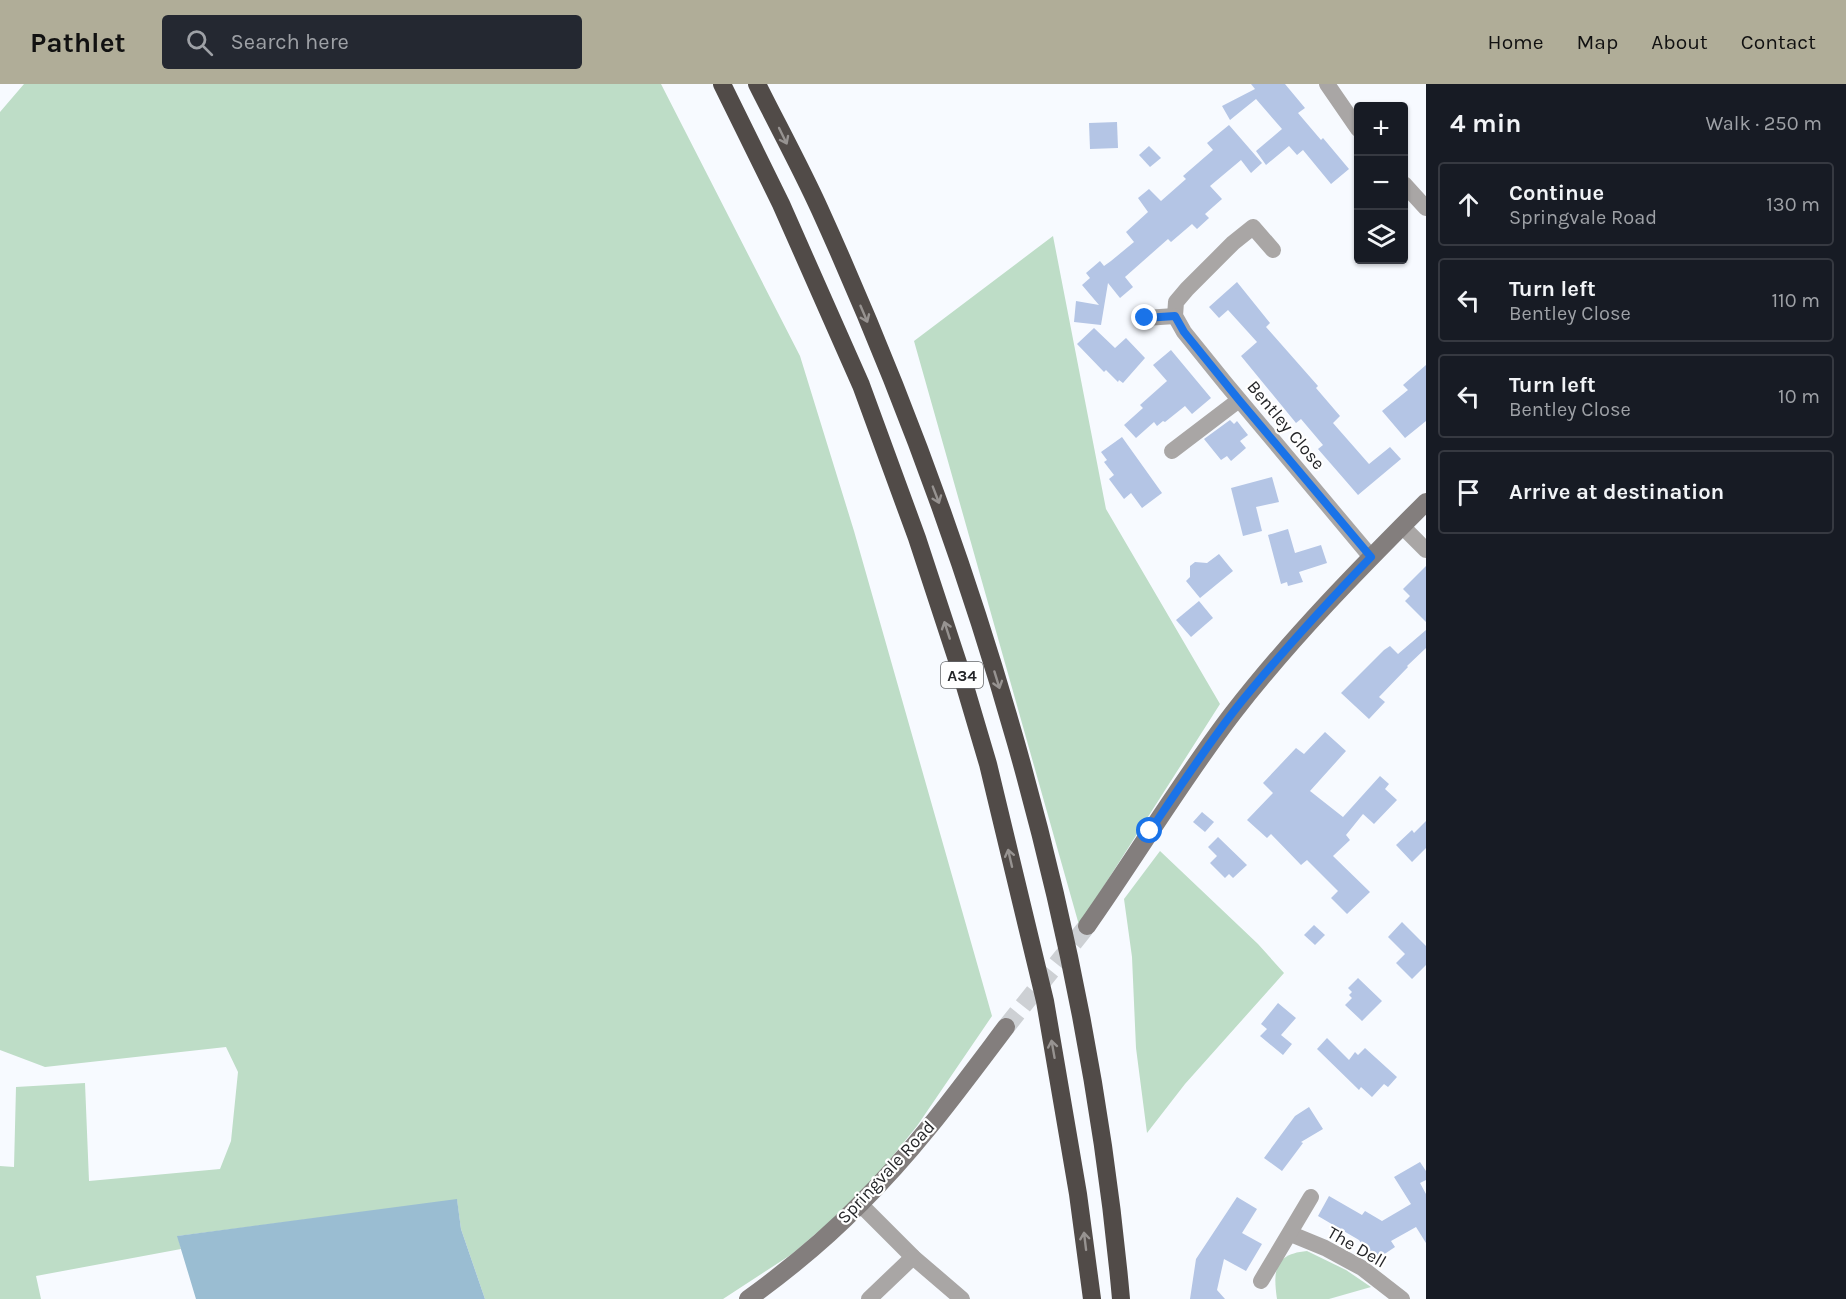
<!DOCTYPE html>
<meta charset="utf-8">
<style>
body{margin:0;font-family:Karla,sans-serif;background:#242831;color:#f1f3f6}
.controls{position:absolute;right:18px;top:18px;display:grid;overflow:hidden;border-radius:6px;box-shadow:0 2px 4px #0004}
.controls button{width:54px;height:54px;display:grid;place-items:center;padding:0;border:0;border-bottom:2px solid #363941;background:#171b24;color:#f1f3f6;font:30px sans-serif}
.stop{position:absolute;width:18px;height:18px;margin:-14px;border:4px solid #1a73e8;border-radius:50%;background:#fff}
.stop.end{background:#1a73e8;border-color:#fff;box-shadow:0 2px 6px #0008}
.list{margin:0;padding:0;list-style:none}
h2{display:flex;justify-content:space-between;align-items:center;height:78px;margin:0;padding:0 24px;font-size:26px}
h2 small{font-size:20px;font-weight:400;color:#9ea1a6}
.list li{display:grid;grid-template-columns:39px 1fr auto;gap:18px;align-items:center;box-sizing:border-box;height:84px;margin:0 12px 12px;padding:0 12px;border:2px solid #363941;border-radius:6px}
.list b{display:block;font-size:22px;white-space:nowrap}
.list p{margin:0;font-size:20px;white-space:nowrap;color:#9ea1a6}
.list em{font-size:20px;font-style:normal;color:#9ea1a6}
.icon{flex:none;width:33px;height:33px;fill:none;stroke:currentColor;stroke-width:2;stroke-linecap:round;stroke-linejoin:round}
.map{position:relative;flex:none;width:1426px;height:1215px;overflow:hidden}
header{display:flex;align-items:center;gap:36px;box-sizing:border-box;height:84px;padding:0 30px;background:#b0ad98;color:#111}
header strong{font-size:28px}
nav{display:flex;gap:33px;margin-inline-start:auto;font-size:21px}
.search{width:420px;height:54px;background:#242831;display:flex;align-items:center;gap:15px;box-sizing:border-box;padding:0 21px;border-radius:6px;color:#9ea1a6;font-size:22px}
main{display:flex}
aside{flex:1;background:#171b24}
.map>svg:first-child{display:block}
.green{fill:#beddc7}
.water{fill:#9abdd2}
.building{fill:#b4c5e5}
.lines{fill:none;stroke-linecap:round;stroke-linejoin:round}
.secondary-tunnel{stroke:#cdd0d4;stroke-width:18;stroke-dasharray:18 9;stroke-linecap:butt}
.street{stroke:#a9a6a5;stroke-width:16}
.secondary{stroke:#837e7d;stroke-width:18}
.highway{stroke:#514b48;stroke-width:18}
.oneway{stroke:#979391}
.route{stroke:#1a73e8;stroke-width:8}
.labels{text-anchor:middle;stroke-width:4.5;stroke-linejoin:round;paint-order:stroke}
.shield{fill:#fff;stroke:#666769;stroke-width:1.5}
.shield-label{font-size:16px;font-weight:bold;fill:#252629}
.street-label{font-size:18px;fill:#252629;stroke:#fff}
</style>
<header>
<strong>Pathlet</strong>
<div class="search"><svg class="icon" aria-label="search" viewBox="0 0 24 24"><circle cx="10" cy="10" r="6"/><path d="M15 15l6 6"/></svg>Search here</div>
<nav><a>Home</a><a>Map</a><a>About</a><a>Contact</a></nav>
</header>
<main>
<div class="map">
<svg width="1426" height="1215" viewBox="0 0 1426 1215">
<rect width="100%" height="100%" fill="#f7faff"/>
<g class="green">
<path d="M 24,0 L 661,0 L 800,272 L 854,447 L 992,932 L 917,1042 L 862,1110 L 792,1170 L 723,1215 L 485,1215 L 461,1145 L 457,1116 L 178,1152 L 181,1165 L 36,1192 L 41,1215 L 0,1215 L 0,1082 L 14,1083 L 16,1003 L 85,999 L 89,1097 L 220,1085 L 231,1057 L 238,988 L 226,963 L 45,983 L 0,966 L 0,28 Z"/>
<path d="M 1053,152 L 1106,425 L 1220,620 L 1079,841 L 914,257 Z"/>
<path d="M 1160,767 L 1258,860 L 1284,889 L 1185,1000 L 1147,1049 L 1136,964 L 1132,873 L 1124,815 Z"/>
<path d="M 1307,1167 L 1346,1186 L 1371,1203 L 1329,1215 L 1277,1215 C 1273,1187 1274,1170 1307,1167 Z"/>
</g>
<path class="water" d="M 457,1115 L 461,1145 L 485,1215 L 196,1215 L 177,1152 Z"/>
<g class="building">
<path d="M 1251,0 L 1285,0 L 1305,24 L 1298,29 L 1321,56 L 1323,54 L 1349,85 L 1331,100 L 1303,66 L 1297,71 L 1289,62 L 1266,81 L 1256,67 L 1282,45 L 1256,15 L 1230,36 L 1222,22 L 1255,5 Z"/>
<path d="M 1117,38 L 1118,64 L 1090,65 L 1089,39 Z"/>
<path d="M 1229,41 L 1262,79 L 1251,89 L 1241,76 L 1210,102 L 1222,115 L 1205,130 L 1209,134 L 1197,145 L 1192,140 L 1171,158 L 1168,155 L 1125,193 L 1133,203 L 1120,214 L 1108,199 L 1101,241 L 1074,238 L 1076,217 L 1099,221 L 1082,201 L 1090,194 L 1086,189 L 1100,177 L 1104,182 L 1111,177 L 1134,158 L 1126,148 L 1148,128 L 1138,114 L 1149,105 L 1161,117 L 1186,95 L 1183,92 L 1213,66 L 1207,59 Z"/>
<path d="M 1149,62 L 1161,74 L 1150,83 L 1139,71 Z"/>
<path d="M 1237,198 L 1270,239 L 1266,243 L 1318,302 L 1316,304 L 1340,332 L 1333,339 L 1369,380 L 1390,363 L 1401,375 L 1358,411 L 1318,365 L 1323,361 L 1301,335 L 1296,339 L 1241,272 L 1257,258 L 1228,226 L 1219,234 L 1209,223 Z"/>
<path d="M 1094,244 L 1115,264 L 1126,254 L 1145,274 L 1123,299 L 1119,296 L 1118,298 L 1106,286 L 1104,288 L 1077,260 Z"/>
<path d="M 1171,266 L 1211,314 L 1192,330 L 1185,322 L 1165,338 L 1163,337 L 1157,342 L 1154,338 L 1136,354 L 1124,341 L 1143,324 L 1140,321 L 1167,297 L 1153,281 Z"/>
<path d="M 1426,281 L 1426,337 L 1405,354 L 1382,327 L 1408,306 L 1403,301 Z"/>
<path d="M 1230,336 L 1234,340 L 1237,337 L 1248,351 L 1240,357 L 1246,364 L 1231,377 L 1227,372 L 1221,376 L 1204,355 Z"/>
<path d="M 1122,353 L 1162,409 L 1142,424 L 1131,409 L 1124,415 L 1109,395 L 1114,391 L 1104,378 L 1107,376 L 1101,368 Z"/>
<path d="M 1272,393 L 1279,418 L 1256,423 L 1262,447 L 1243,452 L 1231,404 Z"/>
<path d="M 1288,445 L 1295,469 L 1321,461 L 1327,479 L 1299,488 L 1303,498 L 1288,502 L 1287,498 L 1281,500 L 1268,451 Z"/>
<path d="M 1219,470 L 1233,487 L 1200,514 L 1186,497 L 1190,493 L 1190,482 L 1195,478 L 1207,479 Z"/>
<path d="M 1426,482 L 1426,538 L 1405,517 L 1410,512 L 1403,505 Z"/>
<path d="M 1199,517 L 1213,534 L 1191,553 L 1176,536 Z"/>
<path d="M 1426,546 L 1426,564 L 1407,582 L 1408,583 L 1379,613 L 1385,618 L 1369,635 L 1341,609 L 1384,566 L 1390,562 L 1398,570 Z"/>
<path d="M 1325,648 L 1346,667 L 1310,707 L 1343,733 L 1380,692 L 1389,700 L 1385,705 L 1397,716 L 1374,740 L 1363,730 L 1346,751 L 1350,756 L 1333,772 L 1370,808 L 1347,830 L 1331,814 L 1338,807 L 1307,776 L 1301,781 L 1271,750 L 1267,754 L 1247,736 L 1273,709 L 1263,699 L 1296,664 L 1304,670 Z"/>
<path d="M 1202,728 L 1214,738 L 1205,748 L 1193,738 Z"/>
<path d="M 1426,737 L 1426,764 L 1412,778 L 1396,761 L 1412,746 L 1414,749 Z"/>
<path d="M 1218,753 L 1247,781 L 1233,794 L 1229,790 L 1225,794 L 1210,779 L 1217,772 L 1208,763 Z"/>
<path d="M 1402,838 L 1426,862 L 1426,881 L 1412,895 L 1396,879 L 1405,870 L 1388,853 Z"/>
<path d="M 1314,841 L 1325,851 L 1315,861 L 1304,851 Z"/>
<path d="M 1358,894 L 1382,917 L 1362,937 L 1345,921 L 1352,914 L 1349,911 L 1352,908 L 1348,904 Z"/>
<path d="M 1278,919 L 1296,934 L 1281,951 L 1292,960 L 1283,971 L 1260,952 L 1267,945 L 1261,940 Z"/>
<path d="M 1327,954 L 1349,976 L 1355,968 L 1358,971 L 1365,964 L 1397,993 L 1388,1003 L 1384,1000 L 1372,1013 L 1361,1003 L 1359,1006 L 1317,965 Z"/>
<path d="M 1309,1023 L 1323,1045 L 1301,1058 L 1303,1059 L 1282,1087 L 1264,1074 L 1295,1032 Z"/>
<path d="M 1420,1078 L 1426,1087 L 1426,1096 L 1420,1099 L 1426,1110 L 1426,1159 L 1416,1143 L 1391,1157 L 1395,1163 L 1374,1177 L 1359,1156 L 1318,1132 L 1329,1112 L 1362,1131 L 1365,1127 L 1382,1137 L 1411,1120 L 1394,1093 Z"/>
<path d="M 1237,1113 L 1257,1125 L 1242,1149 L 1262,1160 L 1246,1187 L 1224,1175 L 1217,1206 L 1225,1215 L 1190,1215 L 1196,1175 Z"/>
</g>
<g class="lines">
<path class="secondary-tunnel" d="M 1006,943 L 1087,842"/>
<g class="street">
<path d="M 1327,0 L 1358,45"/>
<path d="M 1404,100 L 1426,124"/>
<path d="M 1273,166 L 1253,143 L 1233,159 L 1187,205 L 1176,218 L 1175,232 L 1184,248 L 1226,300 L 1371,473"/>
<path d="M 1145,234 L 1175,232"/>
<path d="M 1172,367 L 1239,316"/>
<path d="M 1402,442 L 1426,466"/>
<path d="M 860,1120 L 913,1173 L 962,1215"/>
<path d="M 1291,1150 L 1325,1164 L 1362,1184 L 1402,1215"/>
<path d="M 1261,1197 L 1311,1113"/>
<path d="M 869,1215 L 913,1173"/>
</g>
<g class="secondary">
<path d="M 1087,842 C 1137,771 1181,697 1233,629 C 1292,553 1359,485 1426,418"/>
<path d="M 748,1215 C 788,1186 826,1155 860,1120 C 915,1066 960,1004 1006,943"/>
</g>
<g class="highway">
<path d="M 722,0 L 781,120 L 861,301 L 917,454 L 959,582 L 988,680 L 1045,917 L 1078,1110 L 1092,1215"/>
<path d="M 757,0 C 778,42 801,84 820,126 C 974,466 1088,843 1121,1215"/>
</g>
</g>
<defs><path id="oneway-shaft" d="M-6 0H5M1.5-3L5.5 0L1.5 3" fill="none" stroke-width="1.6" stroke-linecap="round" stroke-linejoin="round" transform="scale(1.5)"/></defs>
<g class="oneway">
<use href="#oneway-shaft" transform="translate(783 52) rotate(64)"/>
<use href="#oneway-shaft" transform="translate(864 230) rotate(67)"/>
<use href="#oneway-shaft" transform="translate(936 411) rotate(69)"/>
<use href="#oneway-shaft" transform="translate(947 546) rotate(-108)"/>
<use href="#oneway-shaft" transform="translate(997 596) rotate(73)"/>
<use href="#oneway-shaft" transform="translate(1010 774) rotate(-103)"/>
<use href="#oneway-shaft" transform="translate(1053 965) rotate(-100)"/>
<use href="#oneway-shaft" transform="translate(1085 1157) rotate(-97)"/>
</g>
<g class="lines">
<path class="route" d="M 1145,234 L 1175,232 L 1184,248 L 1239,316 L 1371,473 C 1323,523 1277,573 1234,627 C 1204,666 1177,707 1150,747"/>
</g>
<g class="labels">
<rect class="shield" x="941" y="578" width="42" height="26" rx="4.5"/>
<g class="shield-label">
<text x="962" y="597">A34</text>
</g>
<g class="street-label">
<text transform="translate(1286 341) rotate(50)" y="6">Bentley Close</text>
<text transform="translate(886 1088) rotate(-47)" y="6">Springvale Road</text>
<text transform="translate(1357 1163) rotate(30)" y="6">The Dell</text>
</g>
</g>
</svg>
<div class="controls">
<button>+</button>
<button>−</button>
<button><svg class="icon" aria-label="layers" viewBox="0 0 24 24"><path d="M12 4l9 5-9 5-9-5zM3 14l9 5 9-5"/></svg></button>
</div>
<div class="stop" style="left:1150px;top:747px"></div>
<div class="stop end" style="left:1145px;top:234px"></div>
</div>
<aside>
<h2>4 min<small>Walk · 250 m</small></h2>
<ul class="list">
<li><svg class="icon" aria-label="ahead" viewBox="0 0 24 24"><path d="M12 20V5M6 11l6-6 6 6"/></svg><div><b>Continue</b><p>Springvale Road</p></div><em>130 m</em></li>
<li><svg class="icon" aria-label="left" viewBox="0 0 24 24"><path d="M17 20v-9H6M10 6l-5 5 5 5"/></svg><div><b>Turn left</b><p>Bentley Close</p></div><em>110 m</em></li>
<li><svg class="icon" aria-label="left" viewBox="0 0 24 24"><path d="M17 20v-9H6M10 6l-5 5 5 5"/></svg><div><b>Turn left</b><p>Bentley Close</p></div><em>10 m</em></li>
<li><svg class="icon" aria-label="arrive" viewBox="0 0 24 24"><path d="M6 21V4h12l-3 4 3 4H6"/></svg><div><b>Arrive at destination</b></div></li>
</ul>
</aside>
</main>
